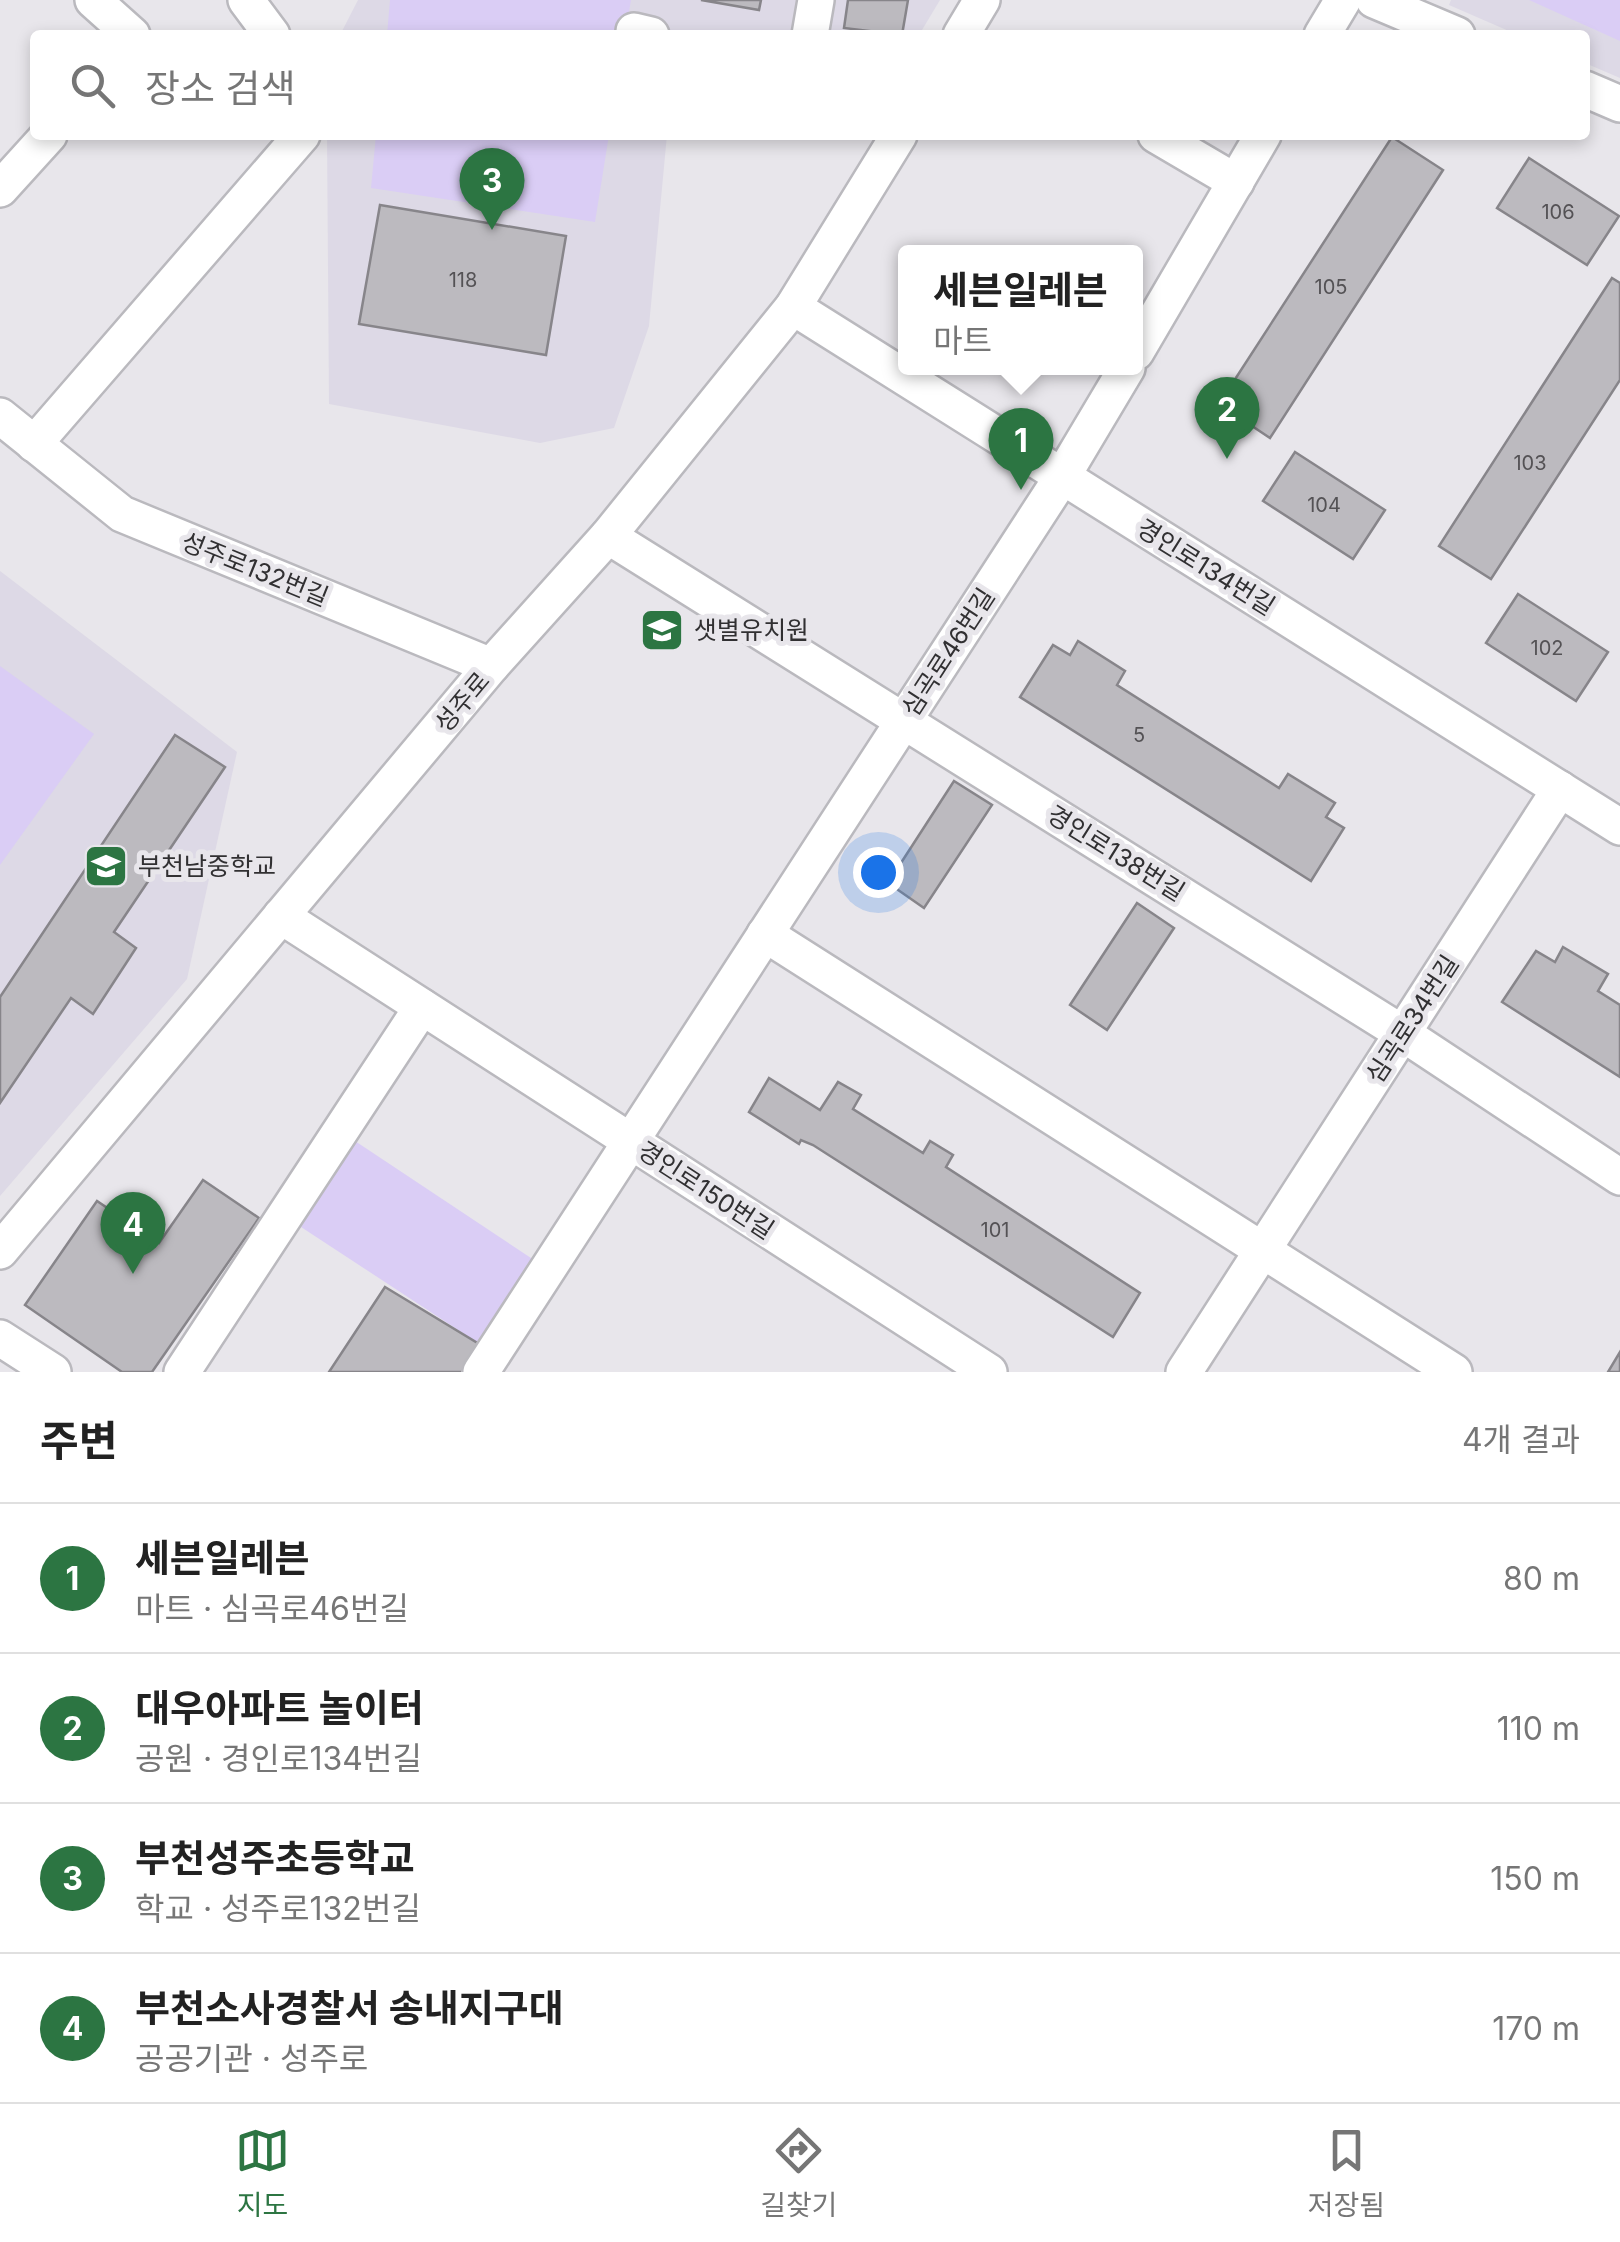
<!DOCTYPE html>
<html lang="ko">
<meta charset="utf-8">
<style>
body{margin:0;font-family:Inter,"Noto Sans KR",sans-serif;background:#f6f6f6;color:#222}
.you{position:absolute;left:878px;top:872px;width:35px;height:35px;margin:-25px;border:8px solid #fff;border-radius:50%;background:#1a73e8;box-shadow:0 0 0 15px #1a73e833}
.badge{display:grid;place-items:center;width:65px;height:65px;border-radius:50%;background:#2c7542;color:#fff;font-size:32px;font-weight:700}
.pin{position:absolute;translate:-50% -82px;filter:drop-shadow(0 2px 5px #0008)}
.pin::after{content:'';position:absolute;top:52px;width:35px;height:30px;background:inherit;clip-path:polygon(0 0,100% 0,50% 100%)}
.popup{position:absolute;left:898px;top:245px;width:245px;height:130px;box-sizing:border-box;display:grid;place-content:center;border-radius:10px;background:#fff;filter:drop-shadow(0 2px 8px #0005);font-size:32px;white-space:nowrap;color:#767676}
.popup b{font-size:38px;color:#222}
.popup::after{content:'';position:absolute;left:50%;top:100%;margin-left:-20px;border:20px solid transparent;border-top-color:#fff}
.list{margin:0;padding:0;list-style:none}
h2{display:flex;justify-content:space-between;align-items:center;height:130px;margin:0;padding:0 40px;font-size:42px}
h2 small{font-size:32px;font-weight:400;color:#767676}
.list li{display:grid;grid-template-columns:65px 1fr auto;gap:30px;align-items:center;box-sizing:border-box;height:150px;padding:0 40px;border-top:2px solid #e0e0e0}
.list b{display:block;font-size:38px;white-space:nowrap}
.list p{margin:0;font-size:32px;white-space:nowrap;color:#767676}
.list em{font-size:32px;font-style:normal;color:#767676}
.icon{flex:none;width:55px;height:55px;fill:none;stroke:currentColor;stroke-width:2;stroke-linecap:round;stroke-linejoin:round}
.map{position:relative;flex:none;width:1620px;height:1372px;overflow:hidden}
.search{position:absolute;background:#fff;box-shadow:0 5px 15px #0003;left:30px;right:30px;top:30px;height:110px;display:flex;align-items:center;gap:25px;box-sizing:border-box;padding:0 35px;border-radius:10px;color:#767676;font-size:38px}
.sheet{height:730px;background:#fff}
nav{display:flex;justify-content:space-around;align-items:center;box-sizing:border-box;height:140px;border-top:2px solid #e0e0e0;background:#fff;font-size:28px;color:#767676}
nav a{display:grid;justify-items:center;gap:5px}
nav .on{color:#2c7542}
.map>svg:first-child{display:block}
.built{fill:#ddd9e6}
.green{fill:#dacdf5}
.building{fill:#bcbabf;stroke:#87858a;stroke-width:2.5}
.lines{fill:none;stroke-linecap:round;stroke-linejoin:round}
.minor-casing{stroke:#bab9be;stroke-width:40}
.minor{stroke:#fff;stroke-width:35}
.labels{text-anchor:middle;stroke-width:10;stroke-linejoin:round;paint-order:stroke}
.number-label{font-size:20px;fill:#545255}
.street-label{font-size:25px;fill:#313032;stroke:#e8e6eb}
.poi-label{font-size:25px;fill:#313032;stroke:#e8e6eb;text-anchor:start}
</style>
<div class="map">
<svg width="1620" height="1372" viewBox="0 0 1620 1372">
<rect width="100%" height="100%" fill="#e8e6eb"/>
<g class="built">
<path d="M 358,0 L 940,0 L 919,35 L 340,35 Z"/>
<path d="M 1451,0 L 1620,0 L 1620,78 L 1585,63 L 1585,35 L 1518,35 L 1449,5 Z"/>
<path d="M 327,135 L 667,135 L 649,326 L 614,428 L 540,443 L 329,404 Z"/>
<path d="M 0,571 L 237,752 L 187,979 L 0,1196 Z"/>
</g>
<g class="green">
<path d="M 390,0 L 631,0 L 625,35 L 387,35 Z"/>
<path d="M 1529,0 L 1620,0 L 1620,41 Z"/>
<path d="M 376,135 L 609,135 L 595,222 L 371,188 Z"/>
<path d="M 0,666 L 94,734 L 0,865 Z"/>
<path d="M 355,1141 L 534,1260 L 478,1343 L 301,1227 Z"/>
</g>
<g class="building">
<path d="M 701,0 L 761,0 L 759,10 Z"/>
<path d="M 848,0 L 908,0 L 902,35 L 844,28 Z"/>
<path d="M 1392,137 L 1443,170 L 1270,438 L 1219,404 Z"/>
<path d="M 1529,158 L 1619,216 L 1587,265 L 1497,208 Z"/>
<path d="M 380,205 L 566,236 L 546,355 L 359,324 Z"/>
<path d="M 1612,278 L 1620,283 L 1620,380 L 1491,579 L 1439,546 Z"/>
<path d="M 1295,452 L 1385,510 L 1353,559 L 1263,501 Z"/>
<path d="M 1518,594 L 1608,652 L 1576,701 L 1486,643 Z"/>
<path d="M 1078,641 L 1125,671 L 1117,685 L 1279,788 L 1288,774 L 1335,803 L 1326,817 L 1344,828 L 1311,881 L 1020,697 L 1053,645 L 1070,655 Z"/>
<path d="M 175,735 L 225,767 L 114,932 L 136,948 L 93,1014 L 71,998 L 0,1103 L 0,997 Z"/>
<path d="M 954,781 L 992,805 L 924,908 L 888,883 Z"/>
<path d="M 1137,903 L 1174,928 L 1107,1030 L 1070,1005 Z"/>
<path d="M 1563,947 L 1608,974 L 1598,991 L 1620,1005 L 1620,1077 L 1502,1002 L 1536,951 L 1555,962 Z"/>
<path d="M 769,1078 L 820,1110 L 838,1082 L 861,1095 L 853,1109 L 923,1153 L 930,1141 L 953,1155 L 946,1167 L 1140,1293 L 1113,1337 L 813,1145 L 801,1140 L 799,1144 L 749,1112 Z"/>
<path d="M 203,1180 L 259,1218 L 152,1372 L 122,1372 L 25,1305 L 97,1201 L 159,1243 Z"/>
<path d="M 385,1287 L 489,1350 L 476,1372 L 329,1372 Z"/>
<path d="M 1620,1352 L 1620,1372 L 1608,1372 Z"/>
</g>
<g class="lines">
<g class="minor-casing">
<g id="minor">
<path d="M 93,0 L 132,35"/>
<path d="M 246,0 L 272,35"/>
<path d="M 1374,0 L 1457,35"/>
<path d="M 634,31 L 651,35"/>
<path d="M 810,35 L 816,0"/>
<path d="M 961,35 L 982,0"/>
<path d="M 1322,35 L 1343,0"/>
<path d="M 1585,89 L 1620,104"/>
<path d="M 1156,135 L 1236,182"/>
<path d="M 0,189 L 49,135"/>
<path d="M 793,307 L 1620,827"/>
<path d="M 1136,352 L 1263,135"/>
<path d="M 0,416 L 122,514 L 491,666"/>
<path d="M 34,444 L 302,135"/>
<path d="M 608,536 L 1402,1033 L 1620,1177"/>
<path d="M 281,916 L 989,1372"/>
<path d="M 765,934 L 1454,1372"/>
<path d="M 0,1251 L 491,666 L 608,536 L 793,307 L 899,135"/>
<path d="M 0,1338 L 53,1372"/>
<path d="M 182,1372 L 422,1007"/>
<path d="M 481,1372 L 1062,477 L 1127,368"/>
<path d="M 1184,1372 L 1560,789"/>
</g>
</g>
<use href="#minor" class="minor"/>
</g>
<defs>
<g id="school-square" transform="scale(2.25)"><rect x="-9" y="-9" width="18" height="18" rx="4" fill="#2c7542" stroke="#e8e6eb"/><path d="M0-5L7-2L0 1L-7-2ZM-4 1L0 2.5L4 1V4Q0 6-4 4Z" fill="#fff"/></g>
</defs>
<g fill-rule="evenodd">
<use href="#school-square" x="662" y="630"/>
<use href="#school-square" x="106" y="866"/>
</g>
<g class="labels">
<g class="number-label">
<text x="1558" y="219">106</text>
<text x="463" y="287">118</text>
<text x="1331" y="294">105</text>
<text x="1530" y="470">103</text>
<text x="1324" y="512">104</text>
<text x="1547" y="655">102</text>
<text x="1139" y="742">5</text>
<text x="995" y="1237">101</text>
</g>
<g class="street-label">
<text transform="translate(1206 567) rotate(32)" y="9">경인로134번길</text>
<text transform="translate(255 569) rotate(22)" y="9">성주로132번길</text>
<text transform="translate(948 652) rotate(-57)" y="9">심곡로46번길</text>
<text transform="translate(462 702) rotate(-50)" y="9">성주로</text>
<text transform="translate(1116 853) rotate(32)" y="9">경인로138번길</text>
<text transform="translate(1412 1019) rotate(-57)" y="9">심곡로34번길</text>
<text transform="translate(706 1190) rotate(33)" y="9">경인로150번길</text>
</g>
<g class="poi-label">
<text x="694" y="639">샛별유치원</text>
<text x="138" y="875">부천남중학교</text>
</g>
</g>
</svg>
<div class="you"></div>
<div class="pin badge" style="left:1021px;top:490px">1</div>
<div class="popup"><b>세븐일레븐</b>마트</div>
<div class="pin badge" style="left:1227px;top:459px">2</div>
<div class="pin badge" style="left:492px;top:230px">3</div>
<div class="pin badge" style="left:133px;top:1274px">4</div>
<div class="search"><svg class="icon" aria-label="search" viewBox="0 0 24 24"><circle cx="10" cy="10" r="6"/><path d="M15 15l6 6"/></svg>장소 검색</div>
</div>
<section class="sheet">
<h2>주변<small>4개 결과</small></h2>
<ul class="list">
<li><span class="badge">1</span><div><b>세븐일레븐</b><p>마트 · 심곡로46번길</p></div><em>80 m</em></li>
<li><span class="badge">2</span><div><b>대우아파트 놀이터</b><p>공원 · 경인로134번길</p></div><em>110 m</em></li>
<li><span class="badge">3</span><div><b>부천성주초등학교</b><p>학교 · 성주로132번길</p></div><em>150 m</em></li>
<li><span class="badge">4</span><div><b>부천소사경찰서 송내지구대</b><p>공공기관 · 성주로</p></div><em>170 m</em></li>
</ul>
</section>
<nav>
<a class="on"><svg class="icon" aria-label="map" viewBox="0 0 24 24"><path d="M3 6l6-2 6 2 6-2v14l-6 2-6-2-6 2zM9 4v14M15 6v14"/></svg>지도</a>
<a><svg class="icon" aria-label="directions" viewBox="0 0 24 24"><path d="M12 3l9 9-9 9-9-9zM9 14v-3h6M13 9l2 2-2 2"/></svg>길찾기</a>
<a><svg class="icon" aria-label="saved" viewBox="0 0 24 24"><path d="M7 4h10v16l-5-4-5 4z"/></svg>저장됨</a>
</nav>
